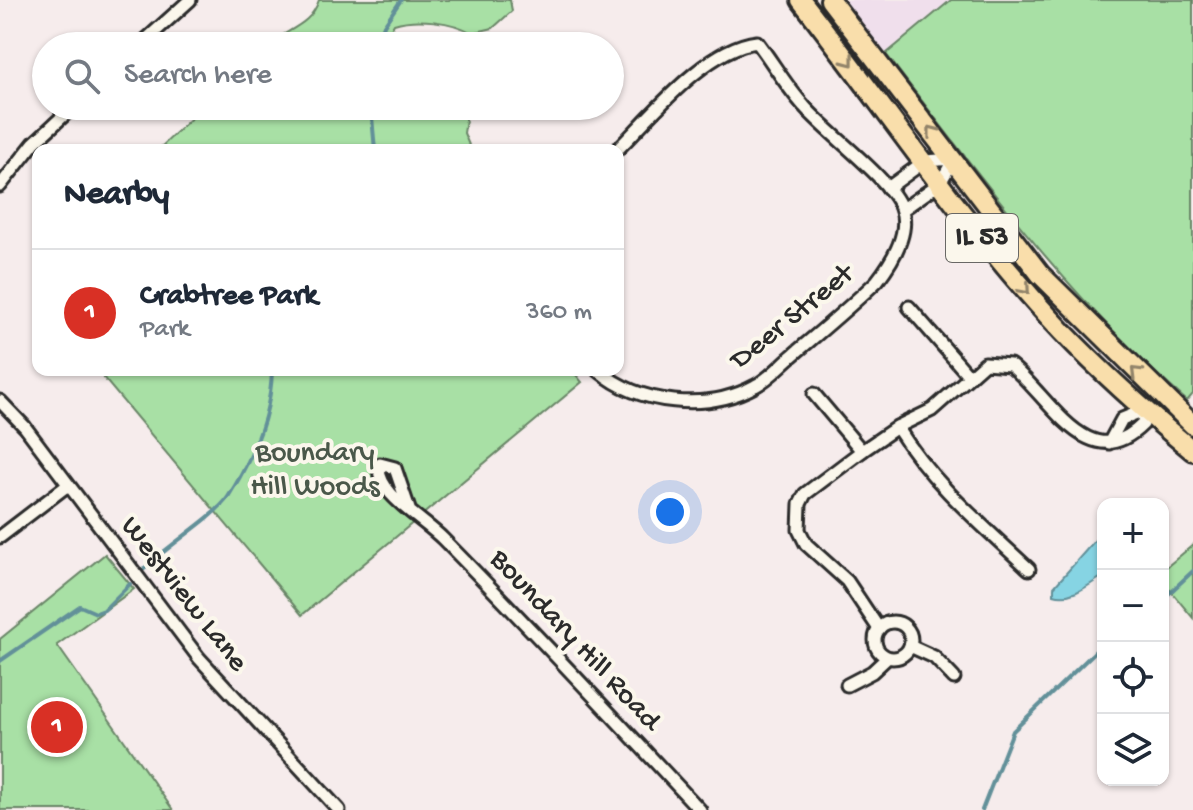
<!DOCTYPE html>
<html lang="en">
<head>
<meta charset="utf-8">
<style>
	:root { --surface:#fff; --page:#f2f2f3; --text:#1f2937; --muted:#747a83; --line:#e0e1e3; --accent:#d93025 }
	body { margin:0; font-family:"Gochi Hand",sans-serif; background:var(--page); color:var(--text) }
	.controls { position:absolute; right:24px; bottom:24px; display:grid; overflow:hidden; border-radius:16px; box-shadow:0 2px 6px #0004 }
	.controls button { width:72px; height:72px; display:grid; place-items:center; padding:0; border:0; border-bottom:2px solid var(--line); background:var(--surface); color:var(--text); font:40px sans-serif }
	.you { position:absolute; left:670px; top:512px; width:28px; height:28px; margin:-20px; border:6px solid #fff; border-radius:50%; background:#1a73e8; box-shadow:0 0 0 12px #1a73e833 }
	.badge { display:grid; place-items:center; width:52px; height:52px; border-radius:50%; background:var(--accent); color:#fff; font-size:26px; font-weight:700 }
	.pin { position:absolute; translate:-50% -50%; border:4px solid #fff; box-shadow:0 2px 8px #0006 }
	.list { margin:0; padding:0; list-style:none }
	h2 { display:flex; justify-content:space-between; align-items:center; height:104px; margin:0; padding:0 32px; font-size:34px }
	h2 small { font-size:26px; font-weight:400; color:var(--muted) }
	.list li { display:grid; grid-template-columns:52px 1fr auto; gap:24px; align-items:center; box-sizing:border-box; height:128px; padding:0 32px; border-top:2px solid var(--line) }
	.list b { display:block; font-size:30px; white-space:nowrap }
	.list p { margin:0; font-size:26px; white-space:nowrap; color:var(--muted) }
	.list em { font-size:26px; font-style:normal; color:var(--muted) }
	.icon { flex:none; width:44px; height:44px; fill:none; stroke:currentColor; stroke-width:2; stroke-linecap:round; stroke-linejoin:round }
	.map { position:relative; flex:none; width:1193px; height:810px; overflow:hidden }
	.search { position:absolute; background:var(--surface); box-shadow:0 2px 6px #0004; left:32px; top:32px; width:592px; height:88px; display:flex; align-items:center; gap:20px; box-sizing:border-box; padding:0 28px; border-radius:44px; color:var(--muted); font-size:30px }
	.panel { position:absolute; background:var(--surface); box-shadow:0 2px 6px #0004; left:32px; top:144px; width:592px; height:232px; border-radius:16px }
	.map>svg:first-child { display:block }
	.built { fill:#f0dfec }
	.green { fill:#a8e0a5; stroke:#6a8668; stroke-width:2 }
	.water { fill:#86d4e3; stroke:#629099; stroke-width:2 }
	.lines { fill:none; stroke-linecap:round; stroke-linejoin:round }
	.stream { stroke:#629099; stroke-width:4 }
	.minor-casing { stroke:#2b2b2b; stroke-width:17 }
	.primary-casing { stroke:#2b2b2b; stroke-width:24 }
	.minor { stroke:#fbf7ec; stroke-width:11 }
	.primary { stroke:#f9deab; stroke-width:18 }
	.oneway { stroke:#92846b }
	.labels { text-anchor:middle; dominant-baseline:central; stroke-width:8; stroke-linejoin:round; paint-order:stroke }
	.shield { fill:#fbf7ec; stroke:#696865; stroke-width:2 }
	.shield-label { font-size:28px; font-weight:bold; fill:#2b2b2b }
	.street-label { font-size:30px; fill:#2b2b2b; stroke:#fbf7ec }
	.park-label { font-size:30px; fill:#4a584a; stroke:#fbf7ec }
</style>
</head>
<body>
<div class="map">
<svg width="1193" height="810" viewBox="0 0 1193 810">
	<rect width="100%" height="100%" fill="#f6ecec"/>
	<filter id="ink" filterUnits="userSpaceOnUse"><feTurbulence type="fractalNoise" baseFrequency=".0125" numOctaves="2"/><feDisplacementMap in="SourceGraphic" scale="16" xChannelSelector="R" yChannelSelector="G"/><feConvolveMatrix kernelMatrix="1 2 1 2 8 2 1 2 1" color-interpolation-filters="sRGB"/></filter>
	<g filter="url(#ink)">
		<polygon class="built" points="842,0 951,0 886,54"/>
		<g class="green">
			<path d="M 319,0 L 510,0 L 512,11 L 493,28 L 472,33 C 453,21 416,17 394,24 L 382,46 L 268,46 C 287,28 310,27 319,0 Z"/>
			<path d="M 951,0 L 1193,0 L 1193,394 L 1187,401 C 1070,300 980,176 886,54 Z"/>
			<polygon points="204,106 468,106 464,133 471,150 158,150"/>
			<polygon points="97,370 572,370 582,382 302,615"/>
			<polygon points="1193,545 1193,618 1163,582 1163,570"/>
			<polygon points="105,554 134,589 57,645 173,810 0,810 0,639"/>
		</g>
		<path class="water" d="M 1103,531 L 1103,576 C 1089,585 1071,600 1054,594 L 1054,587 Z"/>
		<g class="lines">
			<g class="stream">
				<polyline points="377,46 384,25 401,0"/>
				<polyline points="371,106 375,150"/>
				<path d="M 144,569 C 165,547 215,517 228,497 C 253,458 271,416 272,370"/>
				<polyline points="1163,599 1193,571"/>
				<polyline points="0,661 80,606 96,613 104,610 130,584"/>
				<polyline points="982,810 1013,731 1103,644"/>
			</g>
			<g class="minor-casing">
				<g id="minor">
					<polyline points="139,46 190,0"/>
					<polyline points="0,186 34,143 74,106"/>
					<polyline points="888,188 925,161 954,159 940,183 902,210"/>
					<polyline points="909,307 969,376"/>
					<path d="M 598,370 C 639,405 707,412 755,386 C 769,379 781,365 793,355 C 821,331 850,307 877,281 C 891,263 911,233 901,208 C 890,178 828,134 804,106 C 786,86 773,63 757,42 C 706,48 653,114 617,150"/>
					<polyline points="814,394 862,451"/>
					<polyline points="0,401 25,427 199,658 339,810"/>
					<path d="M 897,427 C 932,483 981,524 1029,569"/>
					<path d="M 409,509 L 395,468 L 380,464 C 372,491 425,520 443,539 C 530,627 615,719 700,810"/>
					<polyline points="0,537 68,485"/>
					<circle cx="893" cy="640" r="18"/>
					<path d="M 879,629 L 847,581 L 806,544 L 799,530 L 800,504 L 805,494 L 862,451 L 897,427 L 932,410 L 985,363 L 1010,365 C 1050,396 1088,479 1143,424 L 1144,410 L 1122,419 L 1109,443"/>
					<polyline points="910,646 934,657 954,678"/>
					<polyline points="847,685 872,672 887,658"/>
				</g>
			</g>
			<g class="primary-casing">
				<g id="primary">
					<path d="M 801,0 C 887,110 966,229 1062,331 C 1103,374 1147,413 1193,451"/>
					<polyline points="830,0 1040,274 1193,425"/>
				</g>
			</g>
			<use href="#minor" class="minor"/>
			<use href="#primary" class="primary"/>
		</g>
		<defs><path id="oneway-chevron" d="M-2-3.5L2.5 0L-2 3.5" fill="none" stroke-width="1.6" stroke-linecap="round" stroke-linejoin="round" transform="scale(2)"/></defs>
		<g class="oneway">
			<use href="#oneway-chevron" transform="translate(849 61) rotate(52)"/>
			<use href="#oneway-chevron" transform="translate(932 131) rotate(-128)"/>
			<use href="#oneway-chevron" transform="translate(1025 289) rotate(49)"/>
			<use href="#oneway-chevron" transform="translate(1136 372) rotate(-135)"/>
		</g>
	</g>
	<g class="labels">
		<rect class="shield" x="946" y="214" width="72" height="48" rx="6"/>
		<g class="shield-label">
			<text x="982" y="238">IL 53</text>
		</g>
		<g class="street-label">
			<text transform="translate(793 318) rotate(-39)">Deer Street</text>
			<text transform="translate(183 595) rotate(52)">Westview Lane</text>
			<text transform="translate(574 641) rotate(47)">Boundary Hill Road</text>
		</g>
		<g class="park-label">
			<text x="315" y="454">Boundary<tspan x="315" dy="34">Hill Woods</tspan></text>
		</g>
	</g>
</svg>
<div class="controls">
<button>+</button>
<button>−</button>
<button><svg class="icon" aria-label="locate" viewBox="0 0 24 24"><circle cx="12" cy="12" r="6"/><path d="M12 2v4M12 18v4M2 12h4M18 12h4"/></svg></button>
<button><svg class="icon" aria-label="layers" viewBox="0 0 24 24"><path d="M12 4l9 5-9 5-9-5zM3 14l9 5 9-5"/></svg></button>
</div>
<div class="you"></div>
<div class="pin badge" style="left:57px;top:727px">1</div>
<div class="search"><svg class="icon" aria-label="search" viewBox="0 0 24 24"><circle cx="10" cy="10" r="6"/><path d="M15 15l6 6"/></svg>Search here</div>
<section class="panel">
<h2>Nearby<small></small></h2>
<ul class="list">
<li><span class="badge">1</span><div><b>Crabtree Park</b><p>Park</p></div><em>360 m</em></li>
</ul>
</section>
</div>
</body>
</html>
